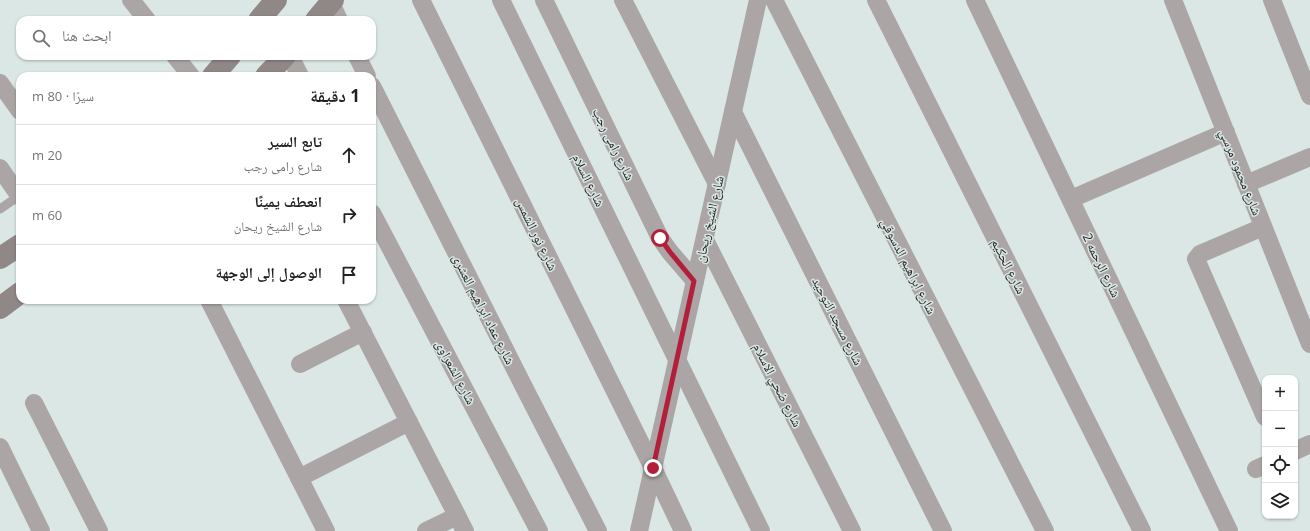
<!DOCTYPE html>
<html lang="ar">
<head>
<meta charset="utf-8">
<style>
	:root { --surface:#fff; --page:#f6f6f6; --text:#202124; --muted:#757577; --line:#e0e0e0 }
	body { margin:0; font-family:"Open Sans","Noto Naskh Arabic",sans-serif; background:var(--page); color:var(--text); direction:rtl }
	.controls { position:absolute; right:12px; bottom:12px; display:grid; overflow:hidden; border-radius:8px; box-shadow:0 1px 3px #0004 }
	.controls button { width:36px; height:36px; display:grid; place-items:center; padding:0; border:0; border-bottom:1px solid var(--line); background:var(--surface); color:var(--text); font:20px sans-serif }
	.stop { position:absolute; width:12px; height:12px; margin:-9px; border:3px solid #b21f3b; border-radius:50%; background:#fff }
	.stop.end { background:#b21f3b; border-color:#fff; box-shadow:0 1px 4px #0008 }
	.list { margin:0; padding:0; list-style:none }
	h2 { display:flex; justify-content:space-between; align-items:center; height:52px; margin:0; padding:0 16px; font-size:17px }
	h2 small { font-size:13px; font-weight:400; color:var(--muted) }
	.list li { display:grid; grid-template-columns:26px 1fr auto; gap:12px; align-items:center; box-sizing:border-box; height:60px; padding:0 16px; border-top:1px solid var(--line) }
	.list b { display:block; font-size:15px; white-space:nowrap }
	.list p { margin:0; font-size:13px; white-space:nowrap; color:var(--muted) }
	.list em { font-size:13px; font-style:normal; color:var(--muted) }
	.icon { flex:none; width:22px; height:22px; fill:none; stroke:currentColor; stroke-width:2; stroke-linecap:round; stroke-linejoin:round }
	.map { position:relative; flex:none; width:1310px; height:531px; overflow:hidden; direction:ltr }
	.search { position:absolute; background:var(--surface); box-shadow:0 1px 3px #0004; left:16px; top:16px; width:360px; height:44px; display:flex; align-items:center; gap:10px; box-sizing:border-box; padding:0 14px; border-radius:12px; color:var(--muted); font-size:15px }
	.panel { position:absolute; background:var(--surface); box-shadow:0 1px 3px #0004; left:16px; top:72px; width:360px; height:232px; border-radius:12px; direction:rtl }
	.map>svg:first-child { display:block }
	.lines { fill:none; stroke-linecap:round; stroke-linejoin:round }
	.lane { stroke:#aba6a5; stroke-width:9 }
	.street { stroke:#aba6a5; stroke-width:18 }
	.secondary { stroke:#908787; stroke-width:22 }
	.route { stroke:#b21f3b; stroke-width:5 }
	.labels { text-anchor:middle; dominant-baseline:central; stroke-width:3; stroke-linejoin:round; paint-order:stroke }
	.street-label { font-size:13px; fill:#1f2423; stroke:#dae7e4 }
</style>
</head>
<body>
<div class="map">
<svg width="1310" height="531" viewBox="0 0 1310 531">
	<rect width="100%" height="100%" fill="#dae7e4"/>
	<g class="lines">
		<polyline class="lane" points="0,209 19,196"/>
		<g class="street">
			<polyline points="131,0 147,20"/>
			<polyline points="421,0 653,468 683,531"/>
			<polyline points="501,0 761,531"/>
			<polyline points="544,0 660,238 670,252 695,281"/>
			<polyline points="623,0 717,184"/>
			<polyline points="774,0 1045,531"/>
			<polyline points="876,0 1142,531"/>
			<polyline points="975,0 1229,531"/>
			<polyline points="1173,0 1310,344"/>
			<polyline points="1272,0 1310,96"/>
			<polyline points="331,3 339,20"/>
			<polyline points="175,56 191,76"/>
			<polyline points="290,56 300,76"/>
			<polyline points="357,56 367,76"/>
			<polyline points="0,83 20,111"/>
			<polyline points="372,86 527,393 598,531"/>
			<polyline points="733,112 943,531"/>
			<polyline points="0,168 20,197"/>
			<polyline points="1246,184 1310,157"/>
			<polyline points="1071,199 1226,132"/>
			<polyline points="372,213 539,531"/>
			<polyline points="1263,227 1200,254 1196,259 1265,417"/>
			<polyline points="705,240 852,531"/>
			<polyline points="209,300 326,531"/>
			<polyline points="346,300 465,531"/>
			<polyline points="300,364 363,332"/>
			<polyline points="34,403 99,531"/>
			<polyline points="0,447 41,531"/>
			<polyline points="1295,451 1310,444"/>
			<polyline points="1256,469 1265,465"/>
			<polyline points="299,478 409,422"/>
			<polyline points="426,531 457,516"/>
			<polyline points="639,531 758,0"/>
		</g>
		<g class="secondary">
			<polyline points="259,20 276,0"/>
			<polyline points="316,20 333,0"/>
			<polyline points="213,76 230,56"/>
			<polyline points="266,76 285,56"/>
			<polyline points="0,258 20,245"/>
			<polyline points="0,308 20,293"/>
		</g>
	</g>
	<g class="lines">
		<polyline class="route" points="653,468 694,281 670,252 660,238"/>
	</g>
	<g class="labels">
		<g class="street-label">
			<text transform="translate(614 144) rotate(64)">شارع رامى رجب</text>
			<text transform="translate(1241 172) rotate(68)">شارع محمود مرسي</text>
			<text transform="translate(589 180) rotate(64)">شارع السلام</text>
			<text transform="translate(709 219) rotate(-77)">شارع الشيخ ريحان</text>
			<text transform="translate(537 234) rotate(64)">شارع نور الشمس</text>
			<text transform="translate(1102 265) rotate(64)">شارع الرحمه 2</text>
			<text transform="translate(909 266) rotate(63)">شارع ابراهيم الدسوقي</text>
			<text transform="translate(1009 266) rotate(63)">شارع الحكيم</text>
			<text transform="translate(484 309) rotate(63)">شارع عماد ابراهيم العشرى</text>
			<text transform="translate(838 321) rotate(63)">شارع مسجد التوحيد</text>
			<text transform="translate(456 372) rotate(62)">شارع الشعراوى</text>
			<text transform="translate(778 385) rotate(63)">شارع ضحي الاسلام</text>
		</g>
	</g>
</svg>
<div class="controls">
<button>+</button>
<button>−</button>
<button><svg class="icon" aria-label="locate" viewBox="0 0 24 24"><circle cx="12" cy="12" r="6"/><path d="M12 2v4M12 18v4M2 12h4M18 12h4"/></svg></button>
<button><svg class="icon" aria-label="layers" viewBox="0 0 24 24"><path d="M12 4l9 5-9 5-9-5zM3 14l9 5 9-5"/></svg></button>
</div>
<div class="stop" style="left:660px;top:238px"></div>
<div class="stop end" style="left:653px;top:468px"></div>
<div class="search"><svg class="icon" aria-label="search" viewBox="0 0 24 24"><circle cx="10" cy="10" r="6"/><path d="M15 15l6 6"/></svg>ابحث هنا</div>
<section class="panel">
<h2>1 دقيقة<small>سيرًا · 80 m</small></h2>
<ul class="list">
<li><svg class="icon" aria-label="ahead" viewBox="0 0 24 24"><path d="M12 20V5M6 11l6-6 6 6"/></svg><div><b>تابع السير</b><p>شارع رامى رجب</p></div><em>20 m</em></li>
<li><svg class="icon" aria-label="right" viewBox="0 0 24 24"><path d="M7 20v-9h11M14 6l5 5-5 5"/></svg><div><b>انعطف يمينًا</b><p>شارع الشيخ ريحان</p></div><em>60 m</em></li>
<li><svg class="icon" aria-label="arrive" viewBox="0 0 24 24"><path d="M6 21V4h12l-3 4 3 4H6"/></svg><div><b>الوصول إلى الوجهة</b></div></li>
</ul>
</section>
</div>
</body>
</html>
